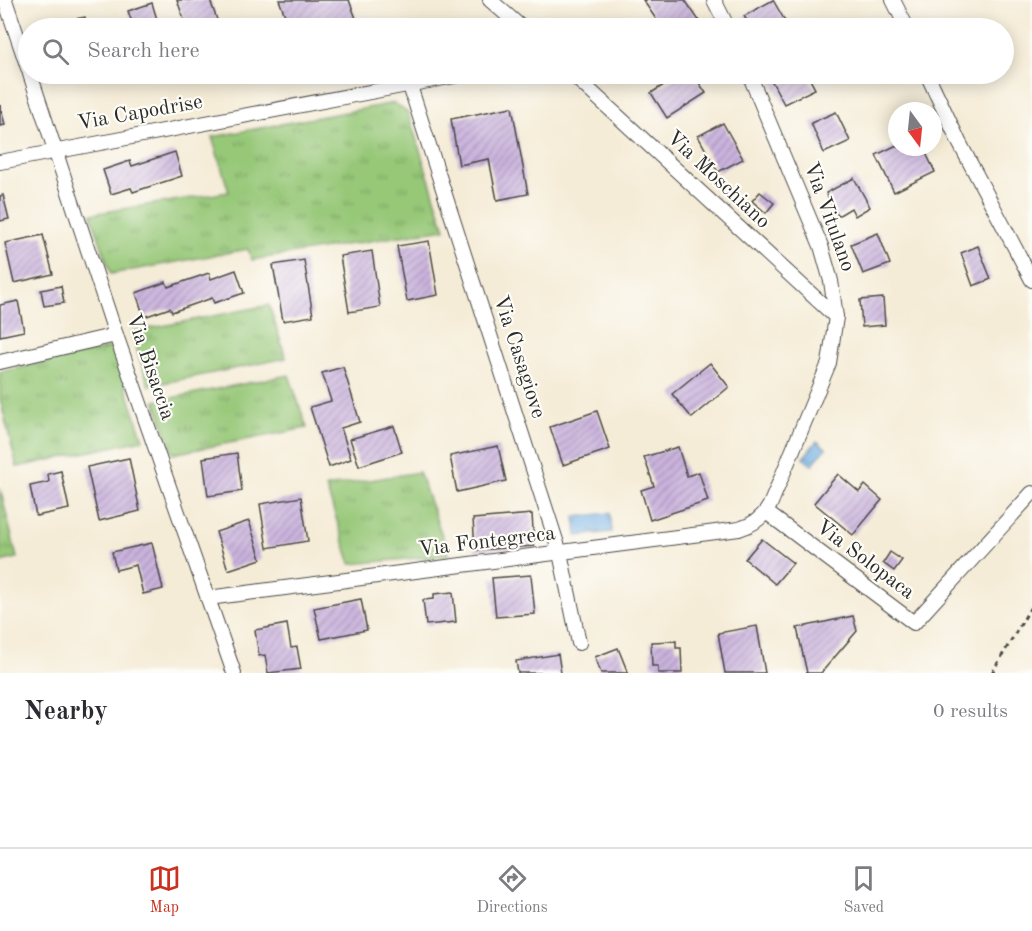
<!DOCTYPE html>
<html lang="en">
<head>
<meta charset="utf-8">
<style>
	:root { --surface:#fff; --page:#f2f2f3; --text:#2b2b33; --muted:#7c7c81; --line:#e1e1e2; --accent:#c8321e }
	body { margin:0; font-family:"Old Standard TT",serif; background:var(--page); color:var(--text) }
	.compass { position:absolute; left:888px; top:102px; width:54px; height:54px; border-radius:50%; background:var(--surface); box-shadow:0 3px 15px #0003; rotate:165deg }
	.list { margin:0; padding:0; list-style:none }
	h2 { display:flex; justify-content:space-between; align-items:center; height:78px; margin:0; padding:0 24px; font-size:26px }
	h2 small { font-size:20px; font-weight:400; color:var(--muted) }
	.icon { flex:none; width:33px; height:33px; fill:none; stroke:currentColor; stroke-width:2; stroke-linecap:round; stroke-linejoin:round }
	.map { position:relative; flex:none; width:1032px; height:673px; overflow:hidden }
	.search { position:absolute; background:var(--surface); box-shadow:0 3px 15px #0003; left:18px; right:18px; top:18px; height:66px; display:flex; align-items:center; gap:15px; box-sizing:border-box; padding:0 21px; border-radius:33px; color:var(--muted); font-size:22px }
	.sheet { height:174px; background:var(--surface) }
	nav { display:flex; justify-content:space-around; align-items:center; box-sizing:border-box; height:84px; border-top:2px solid var(--line); background:var(--surface); font-size:16px; color:var(--muted) }
	nav a { display:grid; justify-items:center; gap:3px }
	nav .on { color:var(--accent) }
	.map>svg:first-child { display:block }
	.grass { fill:url(#grass-tufts); stroke:#617a52; stroke-width:1.5 }
	.water { fill:url(#water-ripples); stroke:#4e6e88; stroke-width:1.5 }
	.building { fill:url(#building-hatch) }
	.lines { fill:none; stroke-linecap:round; stroke-linejoin:round }
	.street-casing { stroke:#494845; stroke-width:16 }
	.path { stroke:#494845; stroke-width:3; stroke-dasharray:4.5 4.5; stroke-linecap:butt }
	.street { stroke:#fff; stroke-width:14 }
	.labels { text-anchor:middle; dominant-baseline:central; stroke-width:4.5; stroke-linejoin:round; paint-order:stroke }
	.street-label { font-size:21px; fill:#2b2b2b; stroke:#fdfcf7 }
</style>
</head>
<body>
<div class="map">
<svg width="1032" height="673" viewBox="0 0 1032 673">
	<defs>
		<pattern id="grass-tufts" width="24" height="20" patternUnits="userSpaceOnUse" patternTransform="scale(1.5)"><rect width="24" height="20" fill="#97c878"/><path d="M3 7l-1-3M5 7V3M7 7l1-3M15 17l-1-3M17 17v-4M19 17l1-3" fill="none" stroke="#7ba363"/></pattern>
		<pattern id="water-ripples" width="26" height="14" patternUnits="userSpaceOnUse" patternTransform="scale(1.5)"><rect width="26" height="14" fill="#72b0e4"/><path d="M2 4q2-2 4 0t4 0M15 11q2-2 4 0t4 0" fill="none" stroke="#5e8fb9"/></pattern>
		<pattern id="building-hatch" width="6" height="6" patternUnits="userSpaceOnUse" patternTransform="scale(1.5)"><rect width="6" height="6" fill="#cbb4de"/><path d="M-1 1l2-2M0 6l6-6M5 7l2-2" fill="none" stroke="#a593b4"/></pattern>
	</defs>
	<rect width="100%" height="100%" fill="#fdfcf7"/>
	<filter id="ink" filterUnits="userSpaceOnUse"><feTurbulence type="fractalNoise" baseFrequency=".0167" numOctaves="2"/><feDisplacementMap in="SourceGraphic" scale="12" xChannelSelector="R" yChannelSelector="G"/><feConvolveMatrix kernelMatrix="1 2 1 2 8 2 1 2 1" color-interpolation-filters="sRGB"/></filter>
	<filter id="wash" filterUnits="userSpaceOnUse"><feTurbulence type="fractalNoise" baseFrequency=".008" numOctaves="4" result="noise"/><feDisplacementMap in="SourceGraphic" scale="24" xChannelSelector="R" yChannelSelector="G"/><feGaussianBlur stdDeviation="1.35" result="paint"/><feColorMatrix in="noise" values="0 0 0 0 0 0 0 0 0 0 0 0 0 0 0 0 0 1.4 0 .05"/><feComposite in="paint" operator="in"/></filter>
	<g filter="url(#wash)">
		<rect width="100%" height="100%" fill="#f5ecd7"/>
		<g class="grass">
			<polygon points="394,103 408,113 445,229 252,260 248,249 111,274 91,214 229,192 212,137"/>
			<polygon points="269,305 286,358 149,386 131,332"/>
			<polygon points="113,347 143,440 17,467 0,399 0,372"/>
			<polygon points="289,375 307,428 173,454 155,401"/>
			<polygon points="419,472 449,555 351,564 326,487"/>
			<polygon points="0,488 17,558 0,562"/>
		</g>
		<g class="water">
			<polygon points="817,441 826,448 812,465 803,458"/>
			<polygon points="610,513 612,532 577,536 575,517"/>
		</g>
		<g id="blocks">
			<g class="building">
				<polygon points="177,0 210,0 220,28 187,28"/>
				<polygon points="279,0 349,0 357,21 336,28 290,28"/>
				<polygon points="643,0 685,0 704,28 662,28"/>
				<polygon points="773,0 789,28 751,28 744,16"/>
				<polygon points="152,3 159,26 134,28 128,11"/>
				<polygon points="85,17 87,28 53,28 52,23"/>
				<polygon points="681,74 693,74 706,93 667,118 651,93"/>
				<polygon points="768,74 807,74 815,89 784,104"/>
				<polygon points="0,105 5,125 0,126"/>
				<polygon points="512,107 528,194 497,200 489,159 459,165 451,119"/>
				<polygon points="836,112 850,141 824,153 811,123"/>
				<polygon points="723,123 743,159 718,172 698,136"/>
				<polygon points="897,145 897,147 923,147 935,172 894,192 876,155"/>
				<polygon points="175,152 182,176 133,192 131,188 111,194 103,170 130,161 132,166"/>
				<polygon points="854,178 870,207 855,216 851,208 838,216 826,193"/>
				<polygon points="760,192 774,203 766,213 752,201"/>
				<polygon points="3,195 9,219 0,221 0,196"/>
				<polygon points="878,233 890,264 863,274 851,244"/>
				<polygon points="43,235 53,274 14,283 5,243"/>
				<polygon points="429,241 438,295 407,301 397,246"/>
				<polygon points="978,246 991,279 973,286 961,253"/>
				<polygon points="372,251 380,307 349,312 340,256"/>
				<polygon points="304,260 313,316 283,321 273,265"/>
				<polygon points="236,270 244,293 214,303 212,298 172,312 170,308 144,317 136,293 166,282 168,287 209,273 211,279"/>
				<polygon points="61,286 64,303 44,306 41,290"/>
				<polygon points="883,298 885,325 862,327 860,300"/>
				<polygon points="18,301 24,331 0,336 0,305"/>
				<polygon points="710,363 729,387 692,418 672,394"/>
				<polygon points="343,367 360,422 341,428 351,459 329,467 310,407 331,401 322,373"/>
				<polygon points="597,411 610,449 563,465 550,427"/>
				<polygon points="394,426 402,452 359,466 350,439"/>
				<polygon points="498,446 506,481 457,492 450,456"/>
				<polygon points="678,447 687,476 699,472 708,501 650,520 641,490 654,486 644,457"/>
				<polygon points="237,453 242,491 208,496 203,458"/>
				<polygon points="129,458 140,511 99,521 87,467"/>
				<polygon points="61,471 69,509 36,516 30,486 49,482 48,474"/>
				<polygon points="838,474 859,492 865,485 882,500 853,535 814,503"/>
				<polygon points="301,497 308,541 267,548 260,504"/>
				<polygon points="532,514 534,546 475,550 473,519"/>
				<polygon points="249,521 261,559 228,570 216,532"/>
				<polygon points="762,539 793,563 775,584 745,559"/>
				<polygon points="152,543 163,589 143,594 136,565 116,570 112,552"/>
				<polygon points="890,552 902,560 894,571 883,563"/>
				<polygon points="531,575 535,614 496,617 492,578"/>
				<polygon points="453,592 456,622 426,625 423,600 434,599 434,594"/>
				<polygon points="361,599 367,630 321,639 314,608"/>
				<polygon points="853,616 857,631 821,673 807,673 797,628"/>
				<polygon points="287,624 291,648 297,647 301,669 268,673 265,655 259,656 255,630"/>
				<polygon points="757,626 765,673 725,673 718,633"/>
				<polygon points="676,641 676,648 681,648 682,673 658,673 658,666 652,666 651,642"/>
				<polygon points="618,648 628,673 601,673 595,657"/>
				<polygon points="558,654 561,673 518,673 516,661"/>
			</g>
		</g>
	</g>
	<g filter="url(#ink)">
		<use href="#blocks" fill-opacity="0" stroke="#494845" stroke-width="1.5"/>
		<g class="lines">
			<g class="street-casing">
				<g id="street">
					<polyline points="5,0 28,68"/>
					<polyline points="490,0 522,28"/>
					<polyline points="714,0 728,28"/>
					<polyline points="893,0 907,28"/>
					<polyline points="30,74 116,335 234,673"/>
					<polyline points="572,74 836,317"/>
					<polyline points="927,74 959,142 1032,280"/>
					<polyline points="410,86 560,553 579,643"/>
					<polyline points="0,162 465,74"/>
					<polyline points="0,362 116,335"/>
					<polyline points="766,512 914,623 1032,493"/>
					<path d="M 208,598 L 739,529 C 753,525 763,518 770,505 L 829,363 L 836,317 L 831,281 L 821,246 L 749,74"/>
				</g>
			</g>
			<polyline class="path" points="992,673 1032,605"/>
			<use href="#street" class="street"/>
		</g>
	</g>
	<g class="labels">
		<g class="street-label">
			<text transform="translate(140 113) rotate(-10)">Via Capodrise</text>
			<text transform="translate(718 180) rotate(43)">Via Moschiano</text>
			<text transform="translate(829 217) rotate(70)">Via Vitulano</text>
			<text transform="translate(519 357) rotate(72)">Via Casagiove</text>
			<text transform="translate(150 367) rotate(71)">Via Bisaccia</text>
			<text transform="translate(487 542) rotate(-7)">Via Fontegreca</text>
			<text transform="translate(865 560) rotate(37)">Via Solopaca</text>
		</g>
	</g>
</svg>
<svg class="compass" viewBox="-18 -18 36 36"><path d="M0-13l5 13h-10z" fill="#e53935"/><path d="M0 13l5-13h-10z" fill="#7c7c81"/></svg>
<div class="search"><svg class="icon" aria-label="search" viewBox="0 0 24 24"><circle cx="10" cy="10" r="6"/><path d="M15 15l6 6"/></svg>Search here</div>
</div>
<section class="sheet">
<h2>Nearby<small>0 results</small></h2>
<ul class="list">
</ul>
</section>
<nav>
<a class="on"><svg class="icon" aria-label="map" viewBox="0 0 24 24"><path d="M3 6l6-2 6 2 6-2v14l-6 2-6-2-6 2zM9 4v14M15 6v14"/></svg>Map</a>
<a><svg class="icon" aria-label="directions" viewBox="0 0 24 24"><path d="M12 3l9 9-9 9-9-9zM9 14v-3h6M13 9l2 2-2 2"/></svg>Directions</a>
<a><svg class="icon" aria-label="saved" viewBox="0 0 24 24"><path d="M7 4h10v16l-5-4-5 4z"/></svg>Saved</a>
</nav>
</body>
</html>
